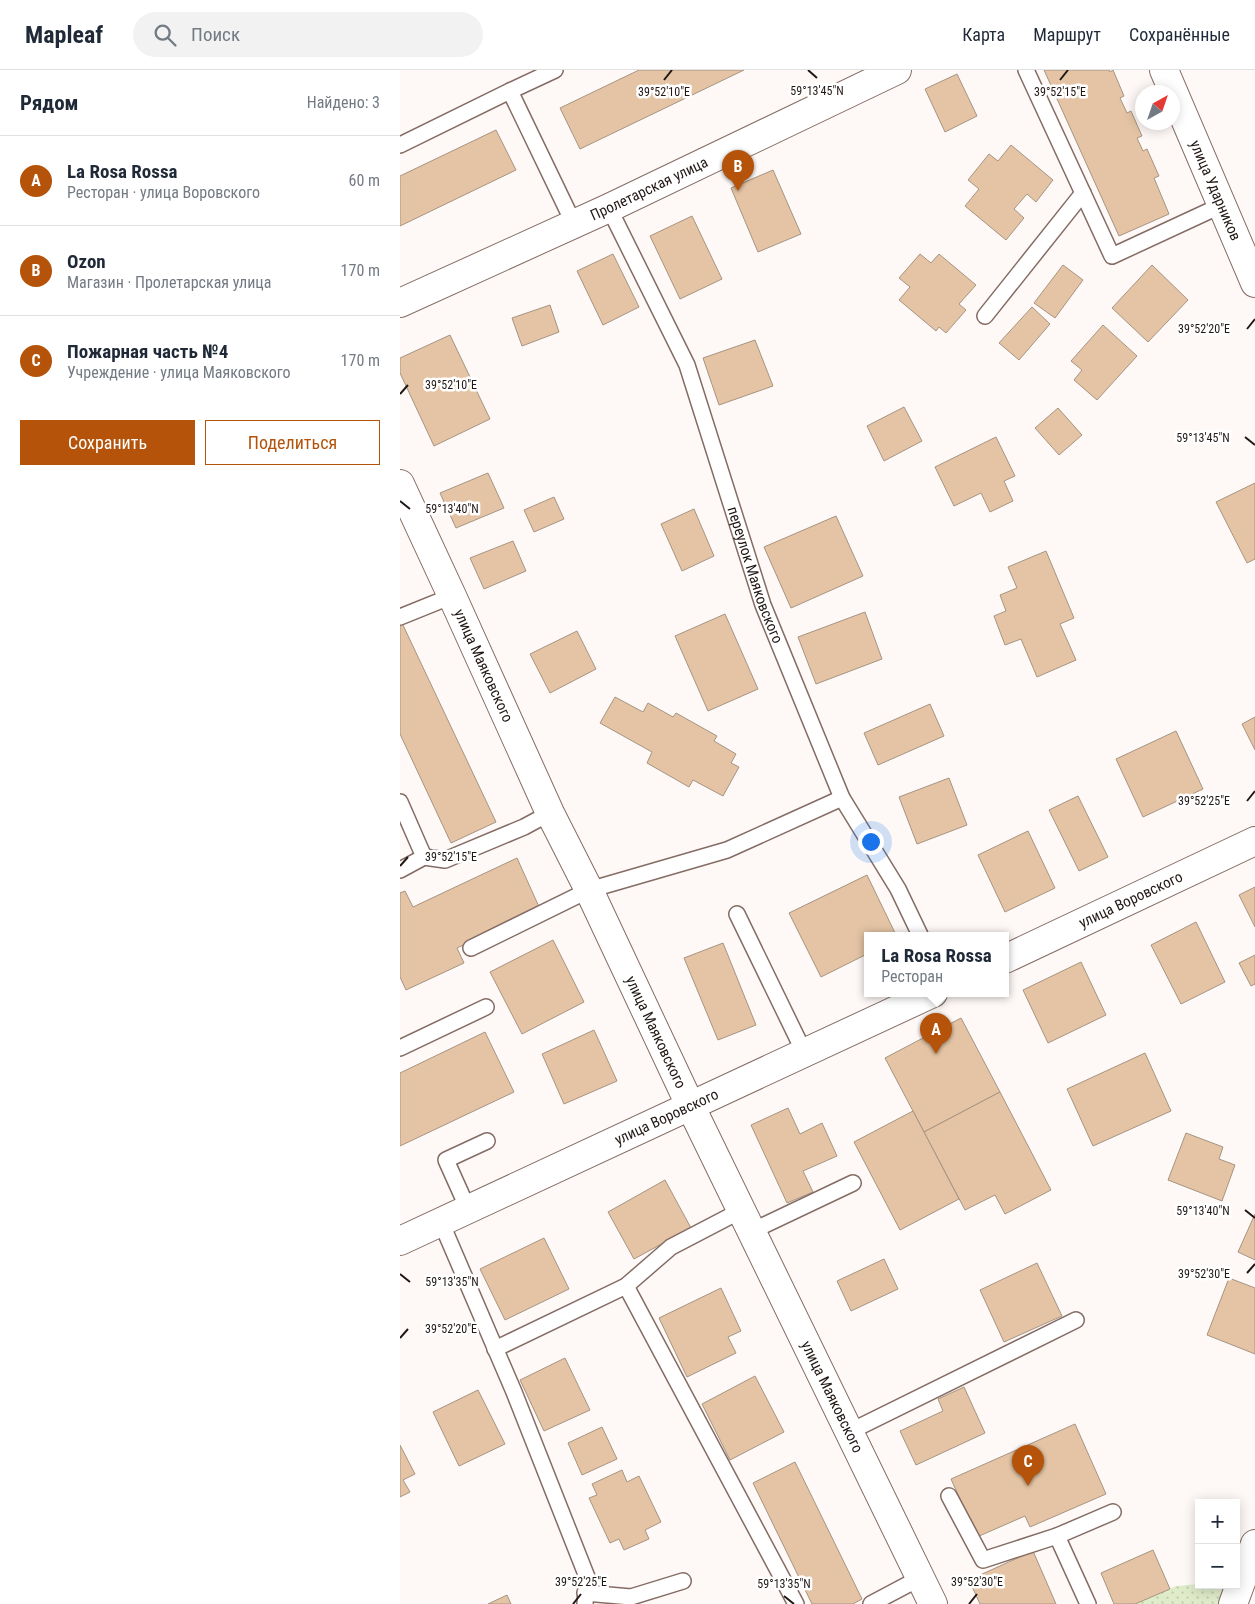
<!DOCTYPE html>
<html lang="ru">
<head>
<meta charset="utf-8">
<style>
	:root { --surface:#fff; --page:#f2f2f3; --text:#1f2937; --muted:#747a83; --line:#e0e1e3; --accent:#b45309 }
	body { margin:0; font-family:"Roboto Condensed",sans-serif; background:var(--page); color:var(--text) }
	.controls { position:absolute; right:15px; bottom:15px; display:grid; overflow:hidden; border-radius:0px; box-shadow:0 2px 12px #0003 }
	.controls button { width:45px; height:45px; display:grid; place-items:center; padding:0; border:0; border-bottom:1px solid var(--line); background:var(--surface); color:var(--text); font:25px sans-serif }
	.compass { position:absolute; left:735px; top:15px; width:45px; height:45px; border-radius:50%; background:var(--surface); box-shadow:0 2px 12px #0003; rotate:40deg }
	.you { position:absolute; left:470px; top:771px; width:18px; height:18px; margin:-12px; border:4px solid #fff; border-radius:50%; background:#1a73e8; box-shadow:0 0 0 8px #1a73e833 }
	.badge { display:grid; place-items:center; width:32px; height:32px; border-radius:50%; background:var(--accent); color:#fff; font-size:16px; font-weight:700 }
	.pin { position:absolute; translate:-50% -41px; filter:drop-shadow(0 1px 2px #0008) }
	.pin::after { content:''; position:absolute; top:26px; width:18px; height:15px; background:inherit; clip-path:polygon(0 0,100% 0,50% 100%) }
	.popup { position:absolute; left:464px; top:862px; width:145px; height:65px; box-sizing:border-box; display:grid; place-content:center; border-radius:0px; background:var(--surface); filter:drop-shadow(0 1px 4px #0005); font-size:16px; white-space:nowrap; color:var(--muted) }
	.popup b { font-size:19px; color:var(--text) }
	.popup::after { content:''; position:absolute; left:50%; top:100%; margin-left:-10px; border:10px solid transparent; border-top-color:var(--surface) }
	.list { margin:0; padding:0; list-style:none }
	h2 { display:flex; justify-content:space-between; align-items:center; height:65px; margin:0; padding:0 20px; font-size:21px }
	h2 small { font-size:16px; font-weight:400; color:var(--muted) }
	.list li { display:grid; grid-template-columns:32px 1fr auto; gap:15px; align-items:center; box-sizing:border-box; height:90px; padding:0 20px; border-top:1px solid var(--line) }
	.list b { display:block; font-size:19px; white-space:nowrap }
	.list p { margin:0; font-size:16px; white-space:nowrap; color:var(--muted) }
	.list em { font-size:16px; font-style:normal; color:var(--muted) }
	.actions { display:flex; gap:10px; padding:15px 20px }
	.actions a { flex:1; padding:11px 0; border:1px solid var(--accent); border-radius:0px; text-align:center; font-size:18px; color:var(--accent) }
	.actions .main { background:var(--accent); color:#fff }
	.icon { flex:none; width:28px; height:28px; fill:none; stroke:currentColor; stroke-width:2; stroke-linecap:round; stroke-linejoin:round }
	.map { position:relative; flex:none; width:855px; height:1534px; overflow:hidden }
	header { display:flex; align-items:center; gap:30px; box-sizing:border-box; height:70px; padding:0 25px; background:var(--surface); border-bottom:1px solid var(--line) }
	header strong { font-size:24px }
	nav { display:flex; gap:28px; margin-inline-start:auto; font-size:18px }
	.search { width:350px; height:45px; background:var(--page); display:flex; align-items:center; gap:12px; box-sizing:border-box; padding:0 18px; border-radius:28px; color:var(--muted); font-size:19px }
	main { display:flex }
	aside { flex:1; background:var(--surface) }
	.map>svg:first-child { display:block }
	.grass { fill:url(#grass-dots) }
	.building { fill:#e4c4a4; stroke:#a69482 }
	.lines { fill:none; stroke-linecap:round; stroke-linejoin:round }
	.lane-casing { stroke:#846c64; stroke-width:18 }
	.street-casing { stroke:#846c64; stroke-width:30 }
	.secondary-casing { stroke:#846c64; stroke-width:30 }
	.lane { stroke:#fff; stroke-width:15 }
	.street { stroke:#fff; stroke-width:28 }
	.secondary { stroke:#fff; stroke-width:28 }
	.ticks { fill:none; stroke:#211815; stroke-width:2 }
	.labels { text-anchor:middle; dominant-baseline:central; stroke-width:5; stroke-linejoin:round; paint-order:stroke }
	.street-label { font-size:15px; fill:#211815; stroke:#fff }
	.ticks-label { font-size:12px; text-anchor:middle; fill:#211815; stroke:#fff; stroke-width:5; stroke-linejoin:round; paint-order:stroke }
</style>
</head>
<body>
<header>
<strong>Mapleaf</strong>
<div class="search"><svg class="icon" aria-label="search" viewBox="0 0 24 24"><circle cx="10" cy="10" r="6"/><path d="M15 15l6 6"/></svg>Поиск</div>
<nav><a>Карта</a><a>Маршрут</a><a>Сохранённые</a></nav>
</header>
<main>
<aside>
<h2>Рядом<small>Найдено: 3</small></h2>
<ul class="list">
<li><span class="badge">A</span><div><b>La Rosa Rossa</b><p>Ресторан · улица Воровского</p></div><em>60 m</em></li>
<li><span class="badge">B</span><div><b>Ozon</b><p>Магазин · Пролетарская улица</p></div><em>170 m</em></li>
<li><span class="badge">C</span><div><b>Пожарная часть №4</b><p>Учреждение · улица Маяковского</p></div><em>170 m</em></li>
</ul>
<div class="actions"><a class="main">Сохранить</a><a>Поделиться</a></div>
</aside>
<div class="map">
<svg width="855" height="1534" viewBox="0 0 855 1534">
	<defs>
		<pattern id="grass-dots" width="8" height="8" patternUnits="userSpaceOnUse" patternTransform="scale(1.25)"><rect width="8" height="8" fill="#dfecca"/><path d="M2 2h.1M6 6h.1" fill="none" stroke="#bfcaad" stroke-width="1.8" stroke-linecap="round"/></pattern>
	</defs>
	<rect width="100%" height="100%" fill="#fef9f7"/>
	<polygon class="grass" points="799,1514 831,1515 824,1534 735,1534 776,1516"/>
	<g class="building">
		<polygon points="239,0 344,0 180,79 160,38"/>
		<polygon points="644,0 709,0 710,2 713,0 724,26 720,28 727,43 731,41 742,66 737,68 743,81 747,79 759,106 754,108 769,144 719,166"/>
		<polygon points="557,4 577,46 545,62 525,19"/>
		<polygon points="96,60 116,100 0,156 0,106"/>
		<polygon points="611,75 653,110 636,132 627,124 614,139 624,148 606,170 565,136 579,119 568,110 589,84 598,91"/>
		<polygon points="373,100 401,164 358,182 331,118"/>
		<polygon points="292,146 322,209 280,229 250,166"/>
		<polygon points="213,184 239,237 203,255 177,201"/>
		<polygon points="520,184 531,193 539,184 576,215 559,234 566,240 546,263 539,257 536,261 499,230 510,217 499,208"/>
		<polygon points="663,195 683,210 655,248 634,233"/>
		<polygon points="752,195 788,230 748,272 712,238"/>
		<polygon points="150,235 159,262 122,276 112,248"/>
		<polygon points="632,237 650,254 619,290 599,273"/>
		<polygon points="703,255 737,286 697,330 674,310 682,300 671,291"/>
		<polygon points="50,265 90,349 34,376 0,303 0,288"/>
		<polygon points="355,270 373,316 319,335 303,288"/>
		<polygon points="504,337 522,371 484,391 467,356"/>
		<polygon points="658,338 682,365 659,385 635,358"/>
		<polygon points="596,367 615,406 604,411 613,431 590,442 581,423 554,436 535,397"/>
		<polygon points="88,403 104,438 56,458 40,423"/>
		<polygon points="855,413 855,489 847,493 816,432"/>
		<polygon points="154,427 164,449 134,462 124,440"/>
		<polygon points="294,439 314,486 282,501 261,454"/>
		<polygon points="436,446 463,506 391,538 364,477"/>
		<polygon points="113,471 126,501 84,519 70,488"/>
		<polygon points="646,481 674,548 660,554 676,590 637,607 621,569 605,575 594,546 606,541 600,525 617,518 608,497"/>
		<polygon points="465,542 482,589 416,614 398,567"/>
		<polygon points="325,544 358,619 308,641 275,566"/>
		<polygon points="2,553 96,752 51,773 0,664 0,554"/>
		<polygon points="177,561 196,599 150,623 130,584"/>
		<polygon points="215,627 243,642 248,633 273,647 276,643 317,666 314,671 336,684 331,693 339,697 323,726 293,710 289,717 247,693 252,682 200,653"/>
		<polygon points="530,634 544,666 478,695 464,663"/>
		<polygon points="855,647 855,680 842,654"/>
		<polygon points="776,661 803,719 743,747 716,689"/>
		<polygon points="549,708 567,755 517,774 499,727"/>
		<polygon points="678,726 708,787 679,801 649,740"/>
		<polygon points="628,761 655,818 605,842 578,785"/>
		<polygon points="117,788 140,839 57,878 64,893 6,920 0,907 0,823 5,821 13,837"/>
		<polygon points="467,805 496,865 467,865 467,884 421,907 389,843"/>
		<polygon points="855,817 855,857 839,825"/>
		<polygon points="796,852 825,912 781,934 751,875"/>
		<polygon points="153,870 184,932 122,964 90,902"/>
		<polygon points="323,873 356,955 318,970 284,888"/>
		<polygon points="855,885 855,914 851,916 839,893"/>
		<polygon points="681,892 706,945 648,973 623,920"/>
		<polygon points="561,948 600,1022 524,1062 485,988"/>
		<polygon points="194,960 217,1011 164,1034 142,984"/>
		<polygon points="85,962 114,1022 0,1076 0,1003"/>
		<polygon points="745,983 771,1041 693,1076 667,1019"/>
		<polygon points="600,1022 651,1120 605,1144 595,1125 565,1140 524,1062"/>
		<polygon points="388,1038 400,1064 422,1053 437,1086 403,1101 413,1122 387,1133 351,1055"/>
		<polygon points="513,1041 559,1129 500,1160 454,1072"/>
		<polygon points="786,1063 823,1077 819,1089 835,1095 822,1131 768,1110"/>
		<polygon points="265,1110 291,1158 234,1189 208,1142"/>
		<polygon points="855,1144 855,1190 838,1182"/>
		<polygon points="144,1168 169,1219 105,1250 80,1199"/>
		<polygon points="484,1189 498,1219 451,1241 437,1211"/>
		<polygon points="637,1193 662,1246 604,1272 580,1220"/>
		<polygon points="829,1208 855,1218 855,1284 807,1265"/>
		<polygon points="321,1218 341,1261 328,1267 336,1283 287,1307 259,1248"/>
		<polygon points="165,1288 190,1340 144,1361 120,1310"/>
		<polygon points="355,1306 384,1362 330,1390 302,1334"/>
		<polygon points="564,1317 585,1363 516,1395 500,1361 543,1341 538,1329"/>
		<polygon points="78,1320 105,1374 59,1396 33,1342"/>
		<polygon points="675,1354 706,1424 630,1457 625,1446 577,1467 551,1409"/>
		<polygon points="202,1357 217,1389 182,1405 168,1373"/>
		<polygon points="0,1375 15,1404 3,1410 10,1422 0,1427"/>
		<polygon points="395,1392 462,1529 453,1534 412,1534 353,1413"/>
		<polygon points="222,1400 227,1412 239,1406 261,1452 245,1460 249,1469 224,1480 219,1469 210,1473 189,1428 197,1425 192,1414"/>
		<polygon points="753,1480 770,1519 735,1534 714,1534 701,1503"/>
		<polygon points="633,1481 656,1534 580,1534 569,1510"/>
		<polygon points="107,1525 111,1534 88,1534"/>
	</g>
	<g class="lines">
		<g class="lane-casing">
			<g id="lane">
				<polyline points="626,0 712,186 822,135"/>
				<polyline points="110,21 155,0"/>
				<polyline points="0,75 110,21 174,154"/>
				<path id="s1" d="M 209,138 L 287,295 L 363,535 L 442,728 L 498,819 L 520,865"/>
				<polyline points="585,246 683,123"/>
				<polyline points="0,547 52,526"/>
				<polyline points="0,732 24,787"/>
				<polyline points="0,800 24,787 45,790 124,757 150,743"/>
				<polyline points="337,844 404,982"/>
				<polyline points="71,878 189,820 327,780 442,728"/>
				<polyline points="0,978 86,937"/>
				<polyline points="68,1139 46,1090 87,1071"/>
				<polyline points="41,1152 114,1322 187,1507 185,1534"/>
				<polyline points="352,1161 453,1113"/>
				<polyline points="226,1216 396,1534"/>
				<polyline points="95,1279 226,1216 271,1177 342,1140"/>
				<polyline points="449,1362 676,1250"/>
				<polyline points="549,1426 583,1490 657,1466 713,1442"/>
				<polyline points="657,1466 688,1534"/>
				<polyline points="185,1523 231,1527 283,1511"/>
				<polyline points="471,1534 520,1508"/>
			</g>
		</g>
		<g class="street-casing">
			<g id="street">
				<path id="s2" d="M 764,0 L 855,213"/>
				<path id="s3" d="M 0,233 L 209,138 L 497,0"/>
				<path id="s4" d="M 0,414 L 52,526 L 150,743 L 189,820 L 290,1035 L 533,1534"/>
				<polyline points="833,1534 855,1474"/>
			</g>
		</g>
		<g class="secondary-casing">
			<g id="secondary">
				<path id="s5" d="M 605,889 L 855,771"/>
				<path id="s6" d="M 0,1171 L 533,923"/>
			</g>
		</g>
		<use href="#lane" class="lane"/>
		<use href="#street" class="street"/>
		<use href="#secondary" class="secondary"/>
	</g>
	<path class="ticks" d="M 408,0 L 417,8M 264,10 L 272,0M 660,10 L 668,0M 847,259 L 855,249M 0,324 L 8,315M 845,367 L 855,375M 0,431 L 10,439M 847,731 L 855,721M 0,796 L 8,787M 845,1140 L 855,1148M 847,1203 L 855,1194M 0,1204 L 10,1212M 0,1268 L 8,1259M 384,1526 L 394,1534M 173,1534 L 181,1524M 569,1534 L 577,1524"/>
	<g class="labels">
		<g class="street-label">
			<text stroke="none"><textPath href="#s3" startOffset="274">Пролетарская улица</textPath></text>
			<text stroke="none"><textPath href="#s2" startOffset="131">улица Ударников</textPath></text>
			<text stroke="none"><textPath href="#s1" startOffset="396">переулок Маяковского</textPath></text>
			<text stroke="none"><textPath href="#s4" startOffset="200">улица Маяковского</textPath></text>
			<text stroke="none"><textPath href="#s5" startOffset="139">улица Воровского</textPath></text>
			<text stroke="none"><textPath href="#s4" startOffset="605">улица Маяковского</textPath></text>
			<text stroke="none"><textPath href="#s6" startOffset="294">улица Воровского</textPath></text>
			<text stroke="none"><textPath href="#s4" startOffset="1010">улица Маяковского</textPath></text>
		</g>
	</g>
	<g class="ticks-label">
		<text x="417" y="25">59°13'45"N</text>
		<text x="264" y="26">39°52'10"E</text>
		<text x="660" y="26">39°52'15"E</text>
		<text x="804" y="263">39°52'20"E</text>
		<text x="51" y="319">39°52'10"E</text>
		<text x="803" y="372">59°13'45"N</text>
		<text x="52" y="443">59°13'40"N</text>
		<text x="804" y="735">39°52'25"E</text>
		<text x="51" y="791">39°52'15"E</text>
		<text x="803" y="1145">59°13'40"N</text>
		<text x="804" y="1208">39°52'30"E</text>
		<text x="52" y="1216">59°13'35"N</text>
		<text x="51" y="1263">39°52'20"E</text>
		<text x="181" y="1516">39°52'25"E</text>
		<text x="577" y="1516">39°52'30"E</text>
		<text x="384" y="1518">59°13'35"N</text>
	</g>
</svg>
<div class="controls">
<button>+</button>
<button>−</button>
</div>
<svg class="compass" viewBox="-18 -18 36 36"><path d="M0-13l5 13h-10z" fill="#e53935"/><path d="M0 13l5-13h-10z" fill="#747a83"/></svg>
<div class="you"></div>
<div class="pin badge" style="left:536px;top:984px">A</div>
<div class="popup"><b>La Rosa Rossa</b>Ресторан</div>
<div class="pin badge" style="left:338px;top:121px">B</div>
<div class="pin badge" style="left:628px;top:1416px">C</div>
</div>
</main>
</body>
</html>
